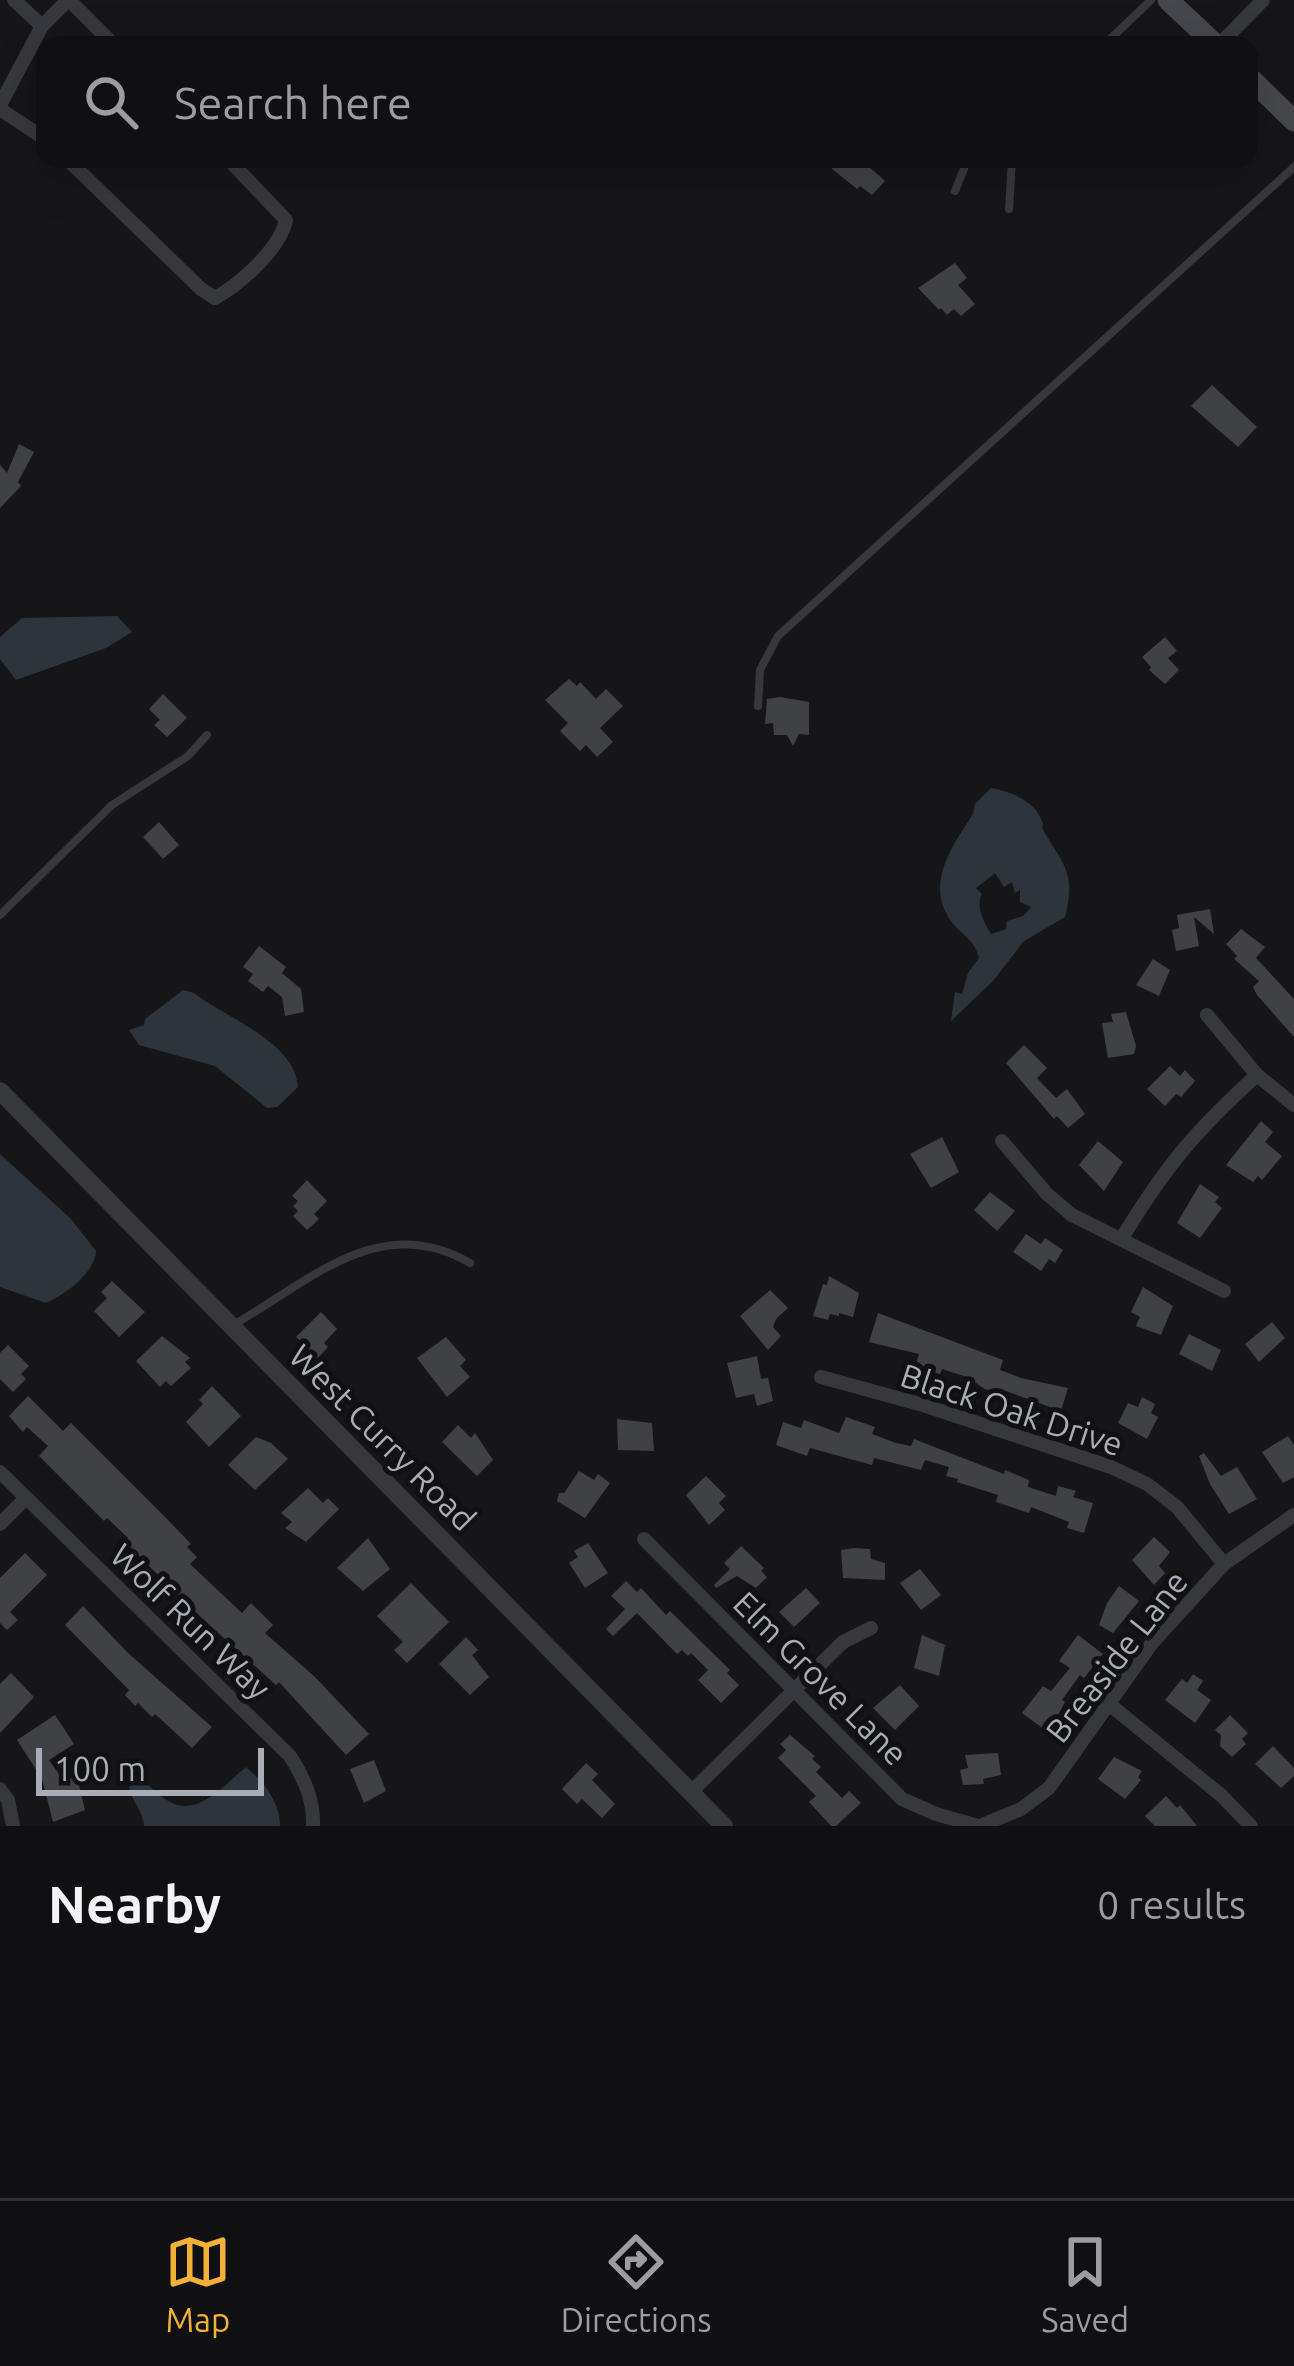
<!DOCTYPE html>
<html lang="en">
<head>
<meta charset="utf-8">
<style>
	:root { --surface:#101012; --page:#1e1e20; --text:#f1f3f6; --muted:#9c9d9f; --line:#303032; --accent:#f2b134 }
	body { margin:0; font-family:Ubuntu,sans-serif; background:var(--page); color:var(--text) }
	.scale { position:absolute; left:36px; bottom:30px; width:228px; box-sizing:border-box; padding-left:12px; border:6px solid #a8adb8; border-top:0; font-size:33px; line-height:42px; white-space:nowrap; color:#a8adb8; -webkit-text-stroke:9px #111113; paint-order:stroke }
	.list { margin:0; padding:0; list-style:none }
	h2 { display:flex; justify-content:space-between; align-items:center; height:156px; margin:0; padding:0 48px; font-size:51px }
	h2 small { font-size:39px; font-weight:400; color:var(--muted) }
	.icon { flex:none; width:66px; height:66px; fill:none; stroke:currentColor; stroke-width:2; stroke-linecap:round; stroke-linejoin:round }
	.map { position:relative; flex:none; width:1294px; height:1826px; overflow:hidden }
	.search { position:absolute; background:var(--surface); box-shadow:0 12px 48px #0002; left:36px; right:36px; top:36px; height:132px; display:flex; align-items:center; gap:30px; box-sizing:border-box; padding:0 42px; border-radius:24px; color:var(--muted); font-size:45px }
	.sheet { height:372px; background:var(--surface) }
	nav { display:flex; justify-content:space-around; align-items:center; box-sizing:border-box; height:168px; border-top:3px solid var(--line); background:var(--surface); font-size:33px; color:var(--muted) }
	nav a { display:grid; justify-items:center; gap:6px }
	nav .on { color:var(--accent) }
	.map>svg:first-child { display:block }
	.water { fill:#2c353c; fill-rule:evenodd }
	.building { fill:#404145 }
	.lines { fill:none; stroke-linecap:round; stroke-linejoin:round }
	.service { stroke:#37383d; stroke-width:8 }
	.minor { stroke:#37383d; stroke-width:14 }
	.tertiary { stroke:#37383d; stroke-width:18 }
	.secondary { stroke:#45474d; stroke-width:21 }
	.labels { text-anchor:middle; dominant-baseline:central; stroke-width:10; stroke-linejoin:round; paint-order:stroke }
	.street-label { font-size:33px; fill:#a8adb8; stroke:#111113 }
</style>
</head>
<body>
<div class="map">
<svg width="1294" height="1826" viewBox="0 0 1294 1826">
	<rect width="100%" height="100%" fill="#161618"/>
	<g class="water">
		<polygon points="117,616 132,632 106,648 16,680 0,659 0,637 22,618"/>
		<path d="M 991,788 C 1008,791 1033,800 1040,817 C 1047,831 1038,822 1046,835 C 1067,869 1075,876 1065,917 L 1024,941 L 993,981 L 951,1021 L 955,992 L 962,994 L 968,973 L 979,958 C 974,938 962,936 951,921 C 924,884 953,845 973,814 L 975,804 ZM 995,873 L 1004,887 L 1012,882 L 1015,893 L 1020,890 L 1020,902 L 1031,907 L 1023,916 L 1007,921 L 1006,929 L 991,934 C 984,922 975,907 982,894 L 976,888 Z"/>
		<path d="M 183,990 L 194,993 C 226,1018 295,1042 298,1087 L 277,1107 L 267,1108 L 215,1066 L 139,1045 L 129,1030 L 144,1025 L 145,1019 Z"/>
		<path d="M 0,1154 L 71,1219 L 96,1251 C 94,1274 66,1294 46,1303 L 0,1287 Z"/>
		<path d="M 246,1767 C 264,1782 280,1802 280,1826 L 144,1826 C 143,1810 132,1802 129,1787 L 137,1779 C 150,1784 157,1795 170,1802 C 199,1817 224,1785 246,1767 Z"/>
	</g>
	<g class="building">
		<polygon points="820,159 860,159 885,181 872,195 860,186 857,189"/>
		<polygon points="955,263 967,278 958,285 975,304 961,316 954,309 947,315 941,308 939,310 918,288"/>
		<polygon points="1212,385 1257,427 1238,447 1191,406"/>
		<polygon points="19,444 34,452 18,482 21,486 0,508 0,465 7,473"/>
		<polygon points="1165,637 1177,651 1168,658 1179,670 1165,684 1149,670 1151,667 1142,657"/>
		<polygon points="569,679 577,686 580,682 596,699 606,689 623,706 600,728 613,742 597,757 586,745 580,751 560,731 568,723 545,700"/>
		<polygon points="163,694 187,718 167,737 154,725 160,720 149,709"/>
		<polygon points="780,697 809,702 809,735 799,734 793,746 787,735 774,735 773,723 765,724 767,699"/>
		<polygon points="159,822 179,845 163,859 143,837"/>
		<polygon points="1210,909 1214,934 1194,917 1199,946 1176,951 1172,930 1179,928 1177,915"/>
		<polygon points="1241,929 1265,947 1256,958 1294,999 1294,1037 1257,995 1253,987 1259,981 1234,959 1237,956 1226,944"/>
		<polygon points="259,946 286,967 282,973 301,989 304,1012 285,1016 282,997 268,986 263,992 248,981 253,974 243,967"/>
		<polygon points="1153,959 1170,970 1159,996 1136,985"/>
		<polygon points="1126,1012 1136,1046 1134,1054 1108,1058 1102,1023 1113,1022 1111,1014"/>
		<polygon points="1024,1045 1047,1068 1037,1078 1056,1098 1067,1089 1085,1114 1068,1128 1057,1116 1054,1119 1006,1063"/>
		<polygon points="1170,1066 1180,1076 1185,1070 1195,1081 1181,1097 1176,1094 1165,1106 1147,1089"/>
		<polygon points="1261,1121 1273,1132 1265,1142 1282,1156 1262,1180 1258,1176 1253,1182 1226,1165"/>
		<polygon points="942,1137 959,1172 931,1188 910,1154"/>
		<polygon points="1098,1141 1123,1162 1104,1191 1079,1165"/>
		<polygon points="307,1180 327,1201 314,1214 319,1219 307,1230 293,1216 298,1211 293,1206 298,1201 292,1196"/>
		<polygon points="1200,1184 1219,1197 1215,1202 1222,1208 1200,1238 1177,1223"/>
		<polygon points="990,1192 1015,1211 997,1231 974,1210"/>
		<polygon points="1026,1234 1041,1244 1045,1238 1063,1250 1055,1263 1049,1259 1041,1271 1013,1252"/>
		<polygon points="829,1276 859,1293 853,1317 839,1313 839,1316 830,1314 828,1320 813,1316 823,1284 827,1285"/>
		<polygon points="112,1281 145,1312 119,1337 94,1311 107,1298 101,1292"/>
		<polygon points="1143,1287 1173,1306 1161,1335 1136,1326 1140,1317 1131,1312"/>
		<polygon points="770,1290 788,1308 776,1319 773,1327 781,1336 768,1350 740,1316"/>
		<polygon points="321,1312 337,1329 324,1343 328,1347 318,1358 296,1337"/>
		<polygon points="878,1313 1003,1360 1000,1370 1021,1378 1068,1388 1061,1411 1006,1391 1004,1395 985,1389 967,1377 942,1369 940,1374 915,1367 919,1354 869,1342"/>
		<polygon points="1272,1322 1285,1338 1259,1362 1245,1344"/>
		<polygon points="1189,1334 1221,1350 1212,1371 1179,1354"/>
		<polygon points="162,1336 190,1358 185,1362 191,1368 171,1386 166,1381 160,1387 136,1361"/>
		<polygon points="446,1337 466,1360 460,1366 470,1377 447,1397 417,1358"/>
		<polygon points="8,1345 29,1366 21,1374 26,1379 13,1392 0,1379 0,1353"/>
		<polygon points="757,1356 761,1379 768,1378 773,1401 757,1406 754,1394 736,1398 727,1363"/>
		<polygon points="212,1386 241,1416 209,1447 186,1422 203,1404 199,1400"/>
		<polygon points="28,1396 63,1431 71,1423 168,1520 191,1544 187,1547 197,1557 190,1564 242,1613 251,1603 273,1625 265,1633 315,1677 369,1734 346,1755 279,1682 276,1685 192,1609 125,1542 128,1538 107,1518 104,1521 39,1456 48,1446 27,1427 23,1432 9,1416"/>
		<polygon points="1142,1397 1155,1404 1151,1413 1158,1417 1147,1439 1118,1423 1128,1403 1138,1407"/>
		<polygon points="846,1417 875,1427 872,1434 896,1443 911,1446 914,1439 1004,1474 1005,1470 1029,1480 1028,1487 1056,1496 1058,1486 1076,1491 1073,1497 1093,1503 1084,1533 1067,1528 1069,1522 1031,1507 1029,1513 996,1502 998,1495 957,1482 958,1479 946,1476 949,1467 925,1460 921,1470 874,1458 872,1465 810,1448 807,1456 776,1445 783,1422 801,1428 804,1420 839,1433"/>
		<polygon points="617,1419 652,1423 654,1451 618,1450"/>
		<polygon points="458,1425 471,1438 475,1433 493,1460 477,1476 442,1442"/>
		<polygon points="1288,1436 1294,1445 1294,1477 1283,1483 1262,1452"/>
		<polygon points="256,1437 271,1443 288,1459 255,1490 228,1465"/>
		<polygon points="1204,1453 1221,1476 1237,1467 1257,1499 1229,1514 1210,1484 1199,1456"/>
		<polygon points="579,1471 594,1480 598,1474 610,1483 585,1518 557,1501 559,1493 564,1493"/>
		<polygon points="706,1476 726,1496 719,1503 725,1510 709,1525 686,1495"/>
		<polygon points="308,1488 323,1503 328,1498 339,1509 306,1542 285,1528 292,1522 281,1513"/>
		<polygon points="1154,1537 1170,1552 1159,1566 1165,1573 1154,1585 1132,1560"/>
		<polygon points="368,1538 390,1569 363,1591 337,1568"/>
		<polygon points="588,1543 608,1573 585,1588 569,1563 578,1557 574,1551"/>
		<polygon points="741,1546 764,1568 761,1571 767,1577 756,1588 737,1576 716,1588 714,1585 730,1569 724,1563"/>
		<polygon points="854,1548 870,1549 871,1559 885,1563 885,1580 843,1578 841,1550"/>
		<polygon points="25,1553 47,1575 10,1612 18,1620 7,1630 0,1623 0,1578"/>
		<polygon points="920,1569 941,1595 921,1610 900,1583"/>
		<polygon points="626,1581 637,1592 641,1588 666,1615 670,1611 730,1670 727,1673 739,1685 721,1703 698,1680 708,1670 691,1653 688,1656 682,1650 677,1654 637,1613 613,1636 606,1629 625,1609 611,1596"/>
		<polygon points="411,1583 449,1622 407,1663 394,1650 403,1642 377,1616"/>
		<polygon points="1119,1586 1139,1601 1113,1633 1099,1625 1107,1603"/>
		<polygon points="806,1588 820,1603 794,1627 779,1612"/>
		<polygon points="83,1606 128,1653 212,1727 192,1748 155,1714 152,1717 138,1703 135,1706 125,1695 129,1690 65,1625"/>
		<polygon points="922,1635 945,1645 939,1676 914,1668"/>
		<polygon points="1078,1635 1103,1654 1084,1678 1080,1675 1062,1700 1065,1702 1058,1715 1045,1730 1022,1713 1043,1686 1051,1691 1070,1668 1059,1661"/>
		<polygon points="466,1637 478,1650 472,1655 489,1677 470,1695 439,1664"/>
		<polygon points="11,1673 34,1697 0,1733 0,1684"/>
		<polygon points="1193,1674 1203,1681 1197,1690 1211,1700 1195,1723 1165,1700 1182,1679 1187,1683"/>
		<polygon points="900,1685 919,1706 895,1730 873,1708"/>
		<polygon points="55,1715 74,1744 49,1760 63,1780 77,1777 85,1810 53,1822 42,1779 17,1740"/>
		<polygon points="1230,1715 1248,1733 1242,1739 1246,1744 1232,1757 1220,1746 1221,1735 1215,1730"/>
		<polygon points="790,1735 815,1756 812,1759 821,1767 816,1772 842,1798 849,1791 861,1803 836,1826 831,1826 809,1802 816,1796 778,1758 786,1750 780,1744"/>
		<polygon points="1273,1746 1294,1768 1294,1776 1281,1788 1255,1764"/>
		<polygon points="998,1753 1001,1775 983,1779 984,1784 963,1785 960,1770 968,1768 965,1755"/>
		<polygon points="1114,1757 1142,1771 1138,1777 1141,1780 1125,1799 1098,1779"/>
		<polygon points="374,1760 386,1791 364,1803 350,1769"/>
		<polygon points="586,1763 598,1774 592,1780 615,1804 602,1818 582,1799 577,1804 562,1789"/>
		<polygon points="1166,1796 1177,1808 1180,1805 1197,1826 1155,1826 1145,1816"/>
	</g>
	<g class="lines">
		<g class="service">
			<polyline points="1104,45 1151,0"/>
			<polyline points="955,191 968,159"/>
			<polyline points="1009,209 1012,159"/>
			<polyline points="758,706 760,670 778,636 1294,167"/>
			<polyline points="0,915 112,805 188,756 207,735"/>
			<path d="M 233,1325 C 309,1282 380,1210 470,1263"/>
		</g>
		<g class="minor">
			<polyline points="14,0 42,26"/>
			<polyline points="69,0 114,45"/>
			<polyline points="1219,45 1263,0"/>
			<polyline points="0,105 42,26 68,0"/>
			<polyline points="0,109 45,139"/>
			<path d="M 67,159 L 201,289 L 215,298 C 240,284 280,249 286,220 L 228,159"/>
			<polyline points="1207,1015 1257,1075 1294,1105"/>
			<polyline points="1002,1141 1047,1194 1072,1215 1224,1291"/>
			<path d="M 1122,1238 C 1165,1167 1196,1130 1257,1075"/>
			<polyline points="821,1377 923,1405 1111,1467 1147,1484 1177,1507 1224,1564"/>
			<path d="M 0,1472 L 290,1756 C 304,1778 314,1800 313,1826"/>
			<polyline points="0,1524 26,1498"/>
			<polyline points="644,1539 902,1799 936,1814 978,1826"/>
			<polyline points="1109,1704 1222,1796 1251,1826"/>
			<polyline points="0,1789 8,1800 13,1826"/>
			<polyline points="691,1792 843,1642 871,1628"/>
			<polyline points="980,1826 1021,1809 1049,1788 1152,1643 1224,1564 1294,1515"/>
		</g>
		<polyline class="tertiary" points="0,1091 724,1826"/>
		<g class="secondary">
			<polyline points="1168,0 1216,45"/>
			<polyline points="1249,77 1294,121"/>
		</g>
	</g>
	<g class="labels">
		<g class="street-label">
			<text transform="translate(1012 1409) rotate(18)">Black Oak Drive</text>
			<text transform="translate(383 1437) rotate(45)">West Curry Road</text>
			<text transform="translate(191 1621) rotate(44)">Wolf Run Way</text>
			<text transform="translate(1116 1656) rotate(-52)">Breaside Lane</text>
			<text transform="translate(821 1678) rotate(45)">Elm Grove Lane</text>
		</g>
	</g>
</svg>
<div class="scale">100 m</div>
<div class="search"><svg class="icon" aria-label="search" viewBox="0 0 24 24"><circle cx="10" cy="10" r="6"/><path d="M15 15l6 6"/></svg>Search here</div>
</div>
<section class="sheet">
<h2>Nearby<small>0 results</small></h2>
<ul class="list">
</ul>
</section>
<nav>
<a class="on"><svg class="icon" aria-label="map" viewBox="0 0 24 24"><path d="M3 6l6-2 6 2 6-2v14l-6 2-6-2-6 2zM9 4v14M15 6v14"/></svg>Map</a>
<a><svg class="icon" aria-label="directions" viewBox="0 0 24 24"><path d="M12 3l9 9-9 9-9-9zM9 14v-3h6M13 9l2 2-2 2"/></svg>Directions</a>
<a><svg class="icon" aria-label="saved" viewBox="0 0 24 24"><path d="M7 4h10v16l-5-4-5 4z"/></svg>Saved</a>
</nav>
</body>
</html>
